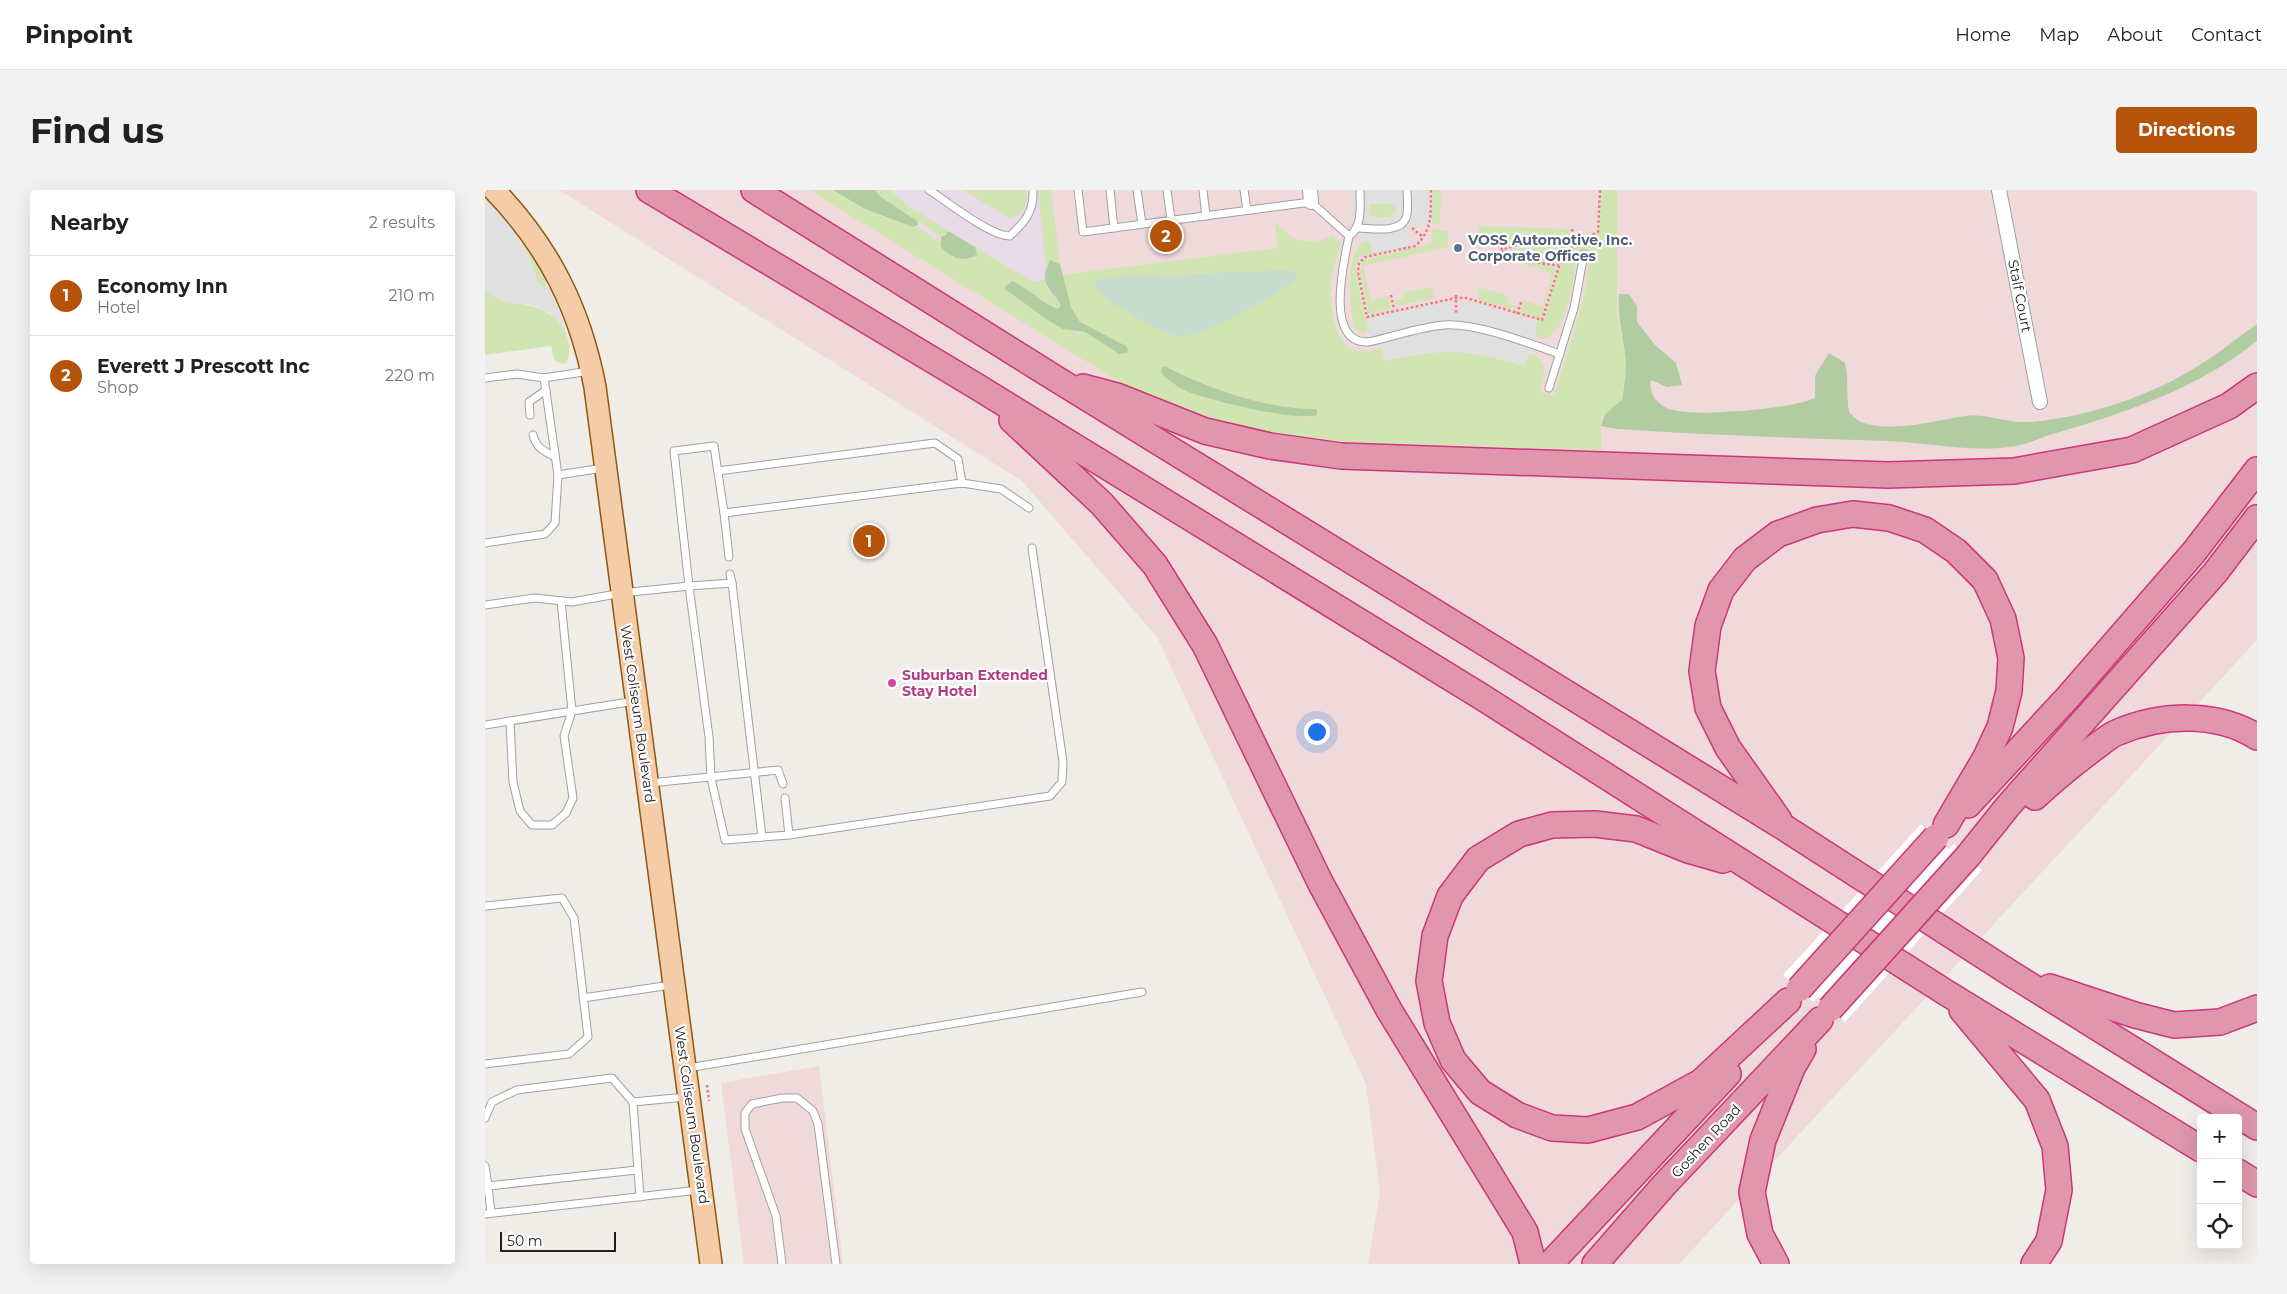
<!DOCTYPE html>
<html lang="en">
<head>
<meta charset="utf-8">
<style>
	:root { --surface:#fff; --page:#f2f2f2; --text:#202124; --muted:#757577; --line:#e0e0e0; --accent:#b45309 }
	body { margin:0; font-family:Montserrat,sans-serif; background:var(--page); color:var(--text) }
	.controls { position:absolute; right:15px; bottom:15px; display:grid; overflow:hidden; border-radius:5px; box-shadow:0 5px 20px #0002 }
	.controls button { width:45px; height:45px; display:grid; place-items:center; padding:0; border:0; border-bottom:1px solid var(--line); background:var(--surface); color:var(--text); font:25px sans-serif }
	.scale { position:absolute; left:15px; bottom:12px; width:116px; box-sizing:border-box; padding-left:5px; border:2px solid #202020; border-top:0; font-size:14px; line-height:18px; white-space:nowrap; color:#202020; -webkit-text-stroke:4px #fff; paint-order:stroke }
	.you { position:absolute; left:831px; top:541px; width:18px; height:18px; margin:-12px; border:4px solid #fff; border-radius:50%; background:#1a73e8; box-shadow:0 0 0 8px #1a73e833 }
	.badge { display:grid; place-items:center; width:32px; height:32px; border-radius:50%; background:var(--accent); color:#fff; font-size:16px; font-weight:700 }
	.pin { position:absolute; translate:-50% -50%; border:2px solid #fff; box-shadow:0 1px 5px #0006 }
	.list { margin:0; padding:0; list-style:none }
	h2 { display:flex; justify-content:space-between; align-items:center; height:65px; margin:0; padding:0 20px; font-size:21px }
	h2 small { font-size:16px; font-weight:400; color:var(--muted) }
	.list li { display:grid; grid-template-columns:32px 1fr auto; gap:15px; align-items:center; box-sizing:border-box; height:80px; padding:0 20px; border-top:1px solid var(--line) }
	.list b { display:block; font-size:19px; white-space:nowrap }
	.list p { margin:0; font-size:16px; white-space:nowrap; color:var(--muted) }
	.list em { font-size:16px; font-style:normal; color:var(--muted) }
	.icon { flex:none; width:28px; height:28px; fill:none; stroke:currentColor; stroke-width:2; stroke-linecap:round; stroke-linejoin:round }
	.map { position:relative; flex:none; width:1772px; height:1074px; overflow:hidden; border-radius:5px }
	header { display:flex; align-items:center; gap:30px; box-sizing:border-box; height:70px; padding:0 25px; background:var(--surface); border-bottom:1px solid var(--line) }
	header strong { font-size:24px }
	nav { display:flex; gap:28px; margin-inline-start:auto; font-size:18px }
	.intro { display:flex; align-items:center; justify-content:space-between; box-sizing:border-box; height:120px; padding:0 30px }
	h1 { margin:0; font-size:35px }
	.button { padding:12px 22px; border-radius:5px; background:var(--accent); color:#fff; font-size:18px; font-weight:700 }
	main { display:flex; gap:30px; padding:0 30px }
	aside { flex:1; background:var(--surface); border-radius:5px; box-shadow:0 5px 20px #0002 }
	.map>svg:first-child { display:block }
	.commercial { fill:#efd9da }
	.industrial { fill:#e8dae7 }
	.grass { fill:#d1e5b2; fill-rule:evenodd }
	.forest { fill:#b1cca0 }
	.wetland { fill:#c6ddd0 }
	.parking { fill:#e0e0e0; fill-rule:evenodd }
	.plaza { fill:#dcdde6 }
	.pier { fill:#fff }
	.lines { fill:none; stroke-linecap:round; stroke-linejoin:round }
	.lane-casing { stroke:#a1a1a1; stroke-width:9 }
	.street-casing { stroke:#a1a1a1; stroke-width:16 }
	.primary-casing { stroke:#90570d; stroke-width:24 }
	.highway-casing { stroke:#cd3679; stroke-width:28 }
	.path { stroke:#ee7a7a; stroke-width:2.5; stroke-dasharray:2.5 2.5; stroke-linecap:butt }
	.lane { stroke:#fff; stroke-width:7 }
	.street { stroke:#fff; stroke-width:14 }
	.primary { stroke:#f4cca8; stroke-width:21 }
	.highway { stroke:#e096ac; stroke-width:25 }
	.highway-bridge-casing { stroke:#cd3679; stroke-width:28; stroke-linecap:butt }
	.highway-bridge { stroke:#e096ac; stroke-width:25 }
	.service-dot { fill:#5c6f8a; stroke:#fff; stroke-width:2 }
	.hotel-dot { fill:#d1479c; stroke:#fff; stroke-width:2 }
	.labels { text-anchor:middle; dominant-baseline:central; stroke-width:4.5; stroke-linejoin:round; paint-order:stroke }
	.service-label { font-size:14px; font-weight:bold; fill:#4e5e75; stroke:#fff; text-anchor:start }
	.street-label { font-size:14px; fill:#202020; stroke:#fff }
	.hotel-label { font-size:14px; font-weight:bold; fill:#b23c85; stroke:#fff; text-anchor:start }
</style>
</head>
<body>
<header>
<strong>Pinpoint</strong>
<nav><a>Home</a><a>Map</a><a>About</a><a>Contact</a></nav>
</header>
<div class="intro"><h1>Find us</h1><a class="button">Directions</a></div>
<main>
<aside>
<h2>Nearby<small>2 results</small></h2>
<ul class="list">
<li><span class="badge">1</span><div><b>Economy Inn</b><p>Hotel</p></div><em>210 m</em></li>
<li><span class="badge">2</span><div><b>Everett J Prescott Inc</b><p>Shop</p></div><em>220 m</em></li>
</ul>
</aside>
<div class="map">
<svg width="1772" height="1074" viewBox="0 0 1772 1074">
	<rect width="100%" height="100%" fill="#f0ece8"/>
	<g class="commercial">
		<polygon points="74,0 1772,0 1772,450 1194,1074 883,1074 895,1002 881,894 672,447 537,291"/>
		<polygon points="334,876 358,1074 259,1074 236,893"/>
	</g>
	<polygon class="industrial" points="383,0 566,0 576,85 596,145 383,5"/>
	<g class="grass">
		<path d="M 324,0 L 348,0 L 395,26 L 431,36 L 456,53 L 456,57 L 476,70 L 486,69 L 492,61 L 490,57 L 548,92 L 561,89 L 562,99 L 576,115 L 573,120 C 557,114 544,98 527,91 L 524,93 L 522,100 C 545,119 570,130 595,145 L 595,142 L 600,142 L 634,164 L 642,163 L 643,160 L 641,156 L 595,132 L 586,117 L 576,85 L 793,58 L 790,33 C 796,37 800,42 805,46 C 817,54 836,53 847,45 L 855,53 C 853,66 848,78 846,91 C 844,110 848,153 869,160 C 878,163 887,160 896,158 L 900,171 C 958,158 982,159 1039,176 L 1043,164 L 1046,163 C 1065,172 1058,186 1055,202 L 1069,205 L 1098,112 L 1106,63 L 1092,61 C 1089,81 1083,162 1049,146 L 1052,132 L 1059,130 C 1065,112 1071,73 1084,61 C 1093,53 1107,51 1114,42 L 1117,0 L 1132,0 L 1132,121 L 1141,172 L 1137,210 L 1121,223 L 1116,231 L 1116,260 L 863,252 L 795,244 L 743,235 L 646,199 ZM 679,176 C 726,198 779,219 832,219 L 824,228 L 753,215 L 701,200 L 677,184 L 676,179 Z"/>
		<polygon points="390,0 405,0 425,17 463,41 461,45 456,47 396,7"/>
		<path d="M 479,0 L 542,0 C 541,15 541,26 523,28 Z"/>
		<polygon points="553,0 566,0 575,74 568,71 563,73 561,80"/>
		<polygon points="948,0 956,0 955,34 949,34 947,31"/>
		<path d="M 886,13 L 909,14 L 912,19 C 908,29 892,31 884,24 L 884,16 Z"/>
		<polygon points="994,36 1084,39 1084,56 1071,73 1046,70 1023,61 1040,57 1042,54 1046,55 1044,50 1041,51 1041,42 1038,52 1025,56 1008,45 994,46"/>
		<polygon points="948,39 963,41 963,57 878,76 886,110 904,106 905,119 883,124 875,82 878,70 946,54"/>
		<path d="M 35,50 C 46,59 63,83 61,98 L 56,96 L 52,91 L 45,69 Z"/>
		<path d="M 882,50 L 886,53 L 888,64 L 875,66 L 870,76 L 882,137 L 882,142 C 876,144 873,142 869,138 C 866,117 857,60 882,50 Z"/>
		<polygon points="1019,64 1036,70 1071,77 1056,128 1036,123 1039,110 1057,116 1067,83 1018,68"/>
		<polygon points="946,97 949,102 949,108 911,116 909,111 919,109 918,102"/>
		<polygon points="993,97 1024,106 1022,113 1032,116 1031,120 994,110"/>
		<path d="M 0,99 C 24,124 56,102 79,140 C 85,150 86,161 82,173 L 77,174 L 69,170 L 66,156 L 0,165 Z"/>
	</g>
	<g class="forest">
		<polygon points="348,0 390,0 396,7 432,31 433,35 428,37 380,19"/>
		<path d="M 463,41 L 490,57 L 492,65 C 478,73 466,68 456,57 L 456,47 L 461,45 Z"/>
		<path d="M 565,70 L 575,74 L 586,117 L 595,132 L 641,156 L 643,160 L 642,163 L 634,164 L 600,142 L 578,139 L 564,131 L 520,99 L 520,97 L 527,91 C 544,98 557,114 573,119 L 576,115 C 565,97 553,95 565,70 Z"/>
		<path d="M 1134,104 L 1144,104 L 1152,116 L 1152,132 L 1170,155 L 1191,173 L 1197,195 L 1182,197 L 1166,190 C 1163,205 1174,217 1189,220 C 1215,227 1306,219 1330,208 L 1330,186 L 1344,163 L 1360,173 C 1364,190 1361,205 1364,222 C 1368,226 1374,232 1379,233 C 1411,243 1449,230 1481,226 C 1503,223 1523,234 1545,232 C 1603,227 1667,206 1716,174 C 1736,162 1753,147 1772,134 L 1772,151 C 1713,198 1643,222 1571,243 C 1556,247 1540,256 1524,257 C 1483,262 1444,253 1403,251 C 1313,248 1222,245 1132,239 L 1116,236 L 1120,224 L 1137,210 C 1139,198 1141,184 1141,171 C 1139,148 1132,127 1134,104 Z"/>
		<path d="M 679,176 C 725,199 779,219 832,219 L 832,225 C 812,232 721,210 699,200 C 691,196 684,190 677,184 L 676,179 Z"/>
	</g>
	<path class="wetland" d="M 797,80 L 808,81 L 812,84 L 812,89 C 791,104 715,151 691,146 C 678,143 629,116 620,107 C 615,103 612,97 608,92 L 624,87 L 664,85 L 684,88 L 713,84 Z"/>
	<g class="parking">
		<path d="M 867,0 L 944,0 L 943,33 L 928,33 L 923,42 L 926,54 L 888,64 L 885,51 L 879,51 L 866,26 ZM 885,14 L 909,14 L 912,19 L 910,23 L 904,27 L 889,28 L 884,24 Z"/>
		<polygon points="0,4 33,42 35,53 45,69 52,91 56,96 67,98 82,145 74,133 64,122 48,115 27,113 7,106 0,99"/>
		<polygon points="964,109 968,123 975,122 979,110 1052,132 1047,164 1043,165 1039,176 1001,165 965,160 933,164 900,171 896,158 887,160 881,129"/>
	</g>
	<polygon class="plaza" points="1042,41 1043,48 1041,51 1051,46 1053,53 1045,55 1047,60 1040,62 1039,56 1023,61 1017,50 1025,56 1027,53 1038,52 1034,43"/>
	<polygon class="pier" points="1436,634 1464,659 1469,654 1497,680 1360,832 1333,807 1328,812 1298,785"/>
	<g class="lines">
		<g class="lane-casing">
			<g id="lane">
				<path d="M 444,0 C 463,12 505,46 525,46 C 540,32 549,21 548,0"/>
				<path d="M 593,0 L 598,42 L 826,12 L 864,46 C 859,71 839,154 883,152 C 908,147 934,137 959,135 C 992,133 1043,153 1075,164"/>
				<polyline points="625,0 629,38"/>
				<polyline points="652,0 657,34"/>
				<polyline points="682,0 686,30"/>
				<polyline points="718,0 721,26"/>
				<polyline points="759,0 762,20"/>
				<path d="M 872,38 C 885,38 915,44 921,28 C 924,21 922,8 922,0"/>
				<path d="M 864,46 C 878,37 875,15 875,0"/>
				<polyline points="0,188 32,184 59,188 104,181"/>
				<polyline points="1064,198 1089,118 1099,64"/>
				<polyline points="45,225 44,212 61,200"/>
				<path d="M 48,245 C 51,258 59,261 70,267"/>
				<polyline points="233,281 450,253 473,269 477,293"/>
				<polyline points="73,285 118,278"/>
				<polyline points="239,323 244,367"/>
				<polyline points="0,353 60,344 70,333 73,285 59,188"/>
				<polyline points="245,384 247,393 204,396 224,547 226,588 240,650 304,645 565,606 577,592 578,572 547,358"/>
				<polyline points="247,393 277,647"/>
				<polyline points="0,415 50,408 87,412 137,403 204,396 189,261 229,256 239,323 477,293 516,299 544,318"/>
				<polyline points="25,531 28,592 35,621 47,635 67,635 81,623 88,608 79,546 87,521 76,411"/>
				<polyline points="0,535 150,511"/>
				<polyline points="165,593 293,580 298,594"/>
				<polyline points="300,608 304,645"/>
				<polyline points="0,716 77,708 89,728 103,847 84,864 0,874"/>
				<polyline points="98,808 186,795"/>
				<polyline points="203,878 657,802"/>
				<polyline points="0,928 7,912 32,900 127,888 148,912"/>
				<polyline points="0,976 3,996"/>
				<polyline points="155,1007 148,912 201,907"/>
				<polyline points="6,1023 3,996 152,980"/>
				<polyline points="0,1024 214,1000"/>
				<polyline points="297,1074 291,1026 260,939 260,923 267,914 297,908 312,908 328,921 333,934 351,1074"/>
			</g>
		</g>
		<g class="street-casing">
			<g id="street">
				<polyline points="825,0 826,12"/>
				<polyline points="1514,0 1555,212"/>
			</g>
		</g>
		<g class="primary-casing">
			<path id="primary" d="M 9,0 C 64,57 95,119 110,197 L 226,1074"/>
		</g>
		<g class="highway-casing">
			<g id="highway">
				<polyline points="164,0 491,196 997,507 1460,802 1716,959"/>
				<polyline points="269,0 573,190 1300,638 1525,783 1772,937"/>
				<polyline points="598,197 632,206 720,241 785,256 856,266 1403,285 1529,281 1647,260 1744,216 1772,196"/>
				<polyline points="527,230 617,314 670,375 720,455 835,692 904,820 1026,1019 1040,1042 1048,1074"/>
				<path d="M 1550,607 C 1569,589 1588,574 1609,558 C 1616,553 1624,546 1631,543 C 1675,524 1731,521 1772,547"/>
				<polyline points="1483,615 1584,506 1709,362 1772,280"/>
				<polyline points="1294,630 1243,558 1223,518 1217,481 1223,436 1236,400 1260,369 1293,344 1332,330 1368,324 1404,328 1440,340 1471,361 1500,390 1518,429 1526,468 1524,501 1515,537 1501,567 1461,635"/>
				<polyline points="1483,666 1523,616 1730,383 1772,328"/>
				<polyline points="1238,670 1203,660 1151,639 1110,634 1067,635 1034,644 993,669 965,706 950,746 944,791 952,833 968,870 995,902 1032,925 1067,938 1103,940 1152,927 1216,892 1303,811"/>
				<polyline points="1565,797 1650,825 1689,835 1735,832 1772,818"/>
				<polyline points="1477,820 1552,910 1570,956 1574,1000 1564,1051 1549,1074"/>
				<polyline points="1753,982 1772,994"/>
				<polyline points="1065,1074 1243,884"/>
				<polyline points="1110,1074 1180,994 1335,830"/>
				<polyline points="1291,1074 1275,1044 1267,1002 1278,950 1307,878 1318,859"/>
			</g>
		</g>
		<g class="path">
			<path d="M 946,0 C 945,23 949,39 930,56 L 880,67 L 874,73 L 873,82 L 882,127 L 971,108 L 981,108 L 1057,130 L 1077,67 L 1091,53 L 1113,42 L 1115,0"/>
			<polyline points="927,38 938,47"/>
			<polyline points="1087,39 1088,55"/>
			<path d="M 989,49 C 1020,48 1008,58 1027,66 C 1042,72 1058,74 1074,75"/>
			<polyline points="1016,68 1019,59 1043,52"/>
			<polyline points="906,105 909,120"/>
			<polyline points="971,105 971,123"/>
			<polyline points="1032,124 1037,110"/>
			<polyline points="222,895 224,911"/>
		</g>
		<use href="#lane" class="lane"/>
		<use href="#street" class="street"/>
		<use href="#primary" class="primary"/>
		<use href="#highway" class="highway"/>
		<g class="highway-bridge-casing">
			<g id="highway-bridge">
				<polyline points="1314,799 1451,647"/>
				<polyline points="1345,819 1483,666"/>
			</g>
		</g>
		<use href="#highway-bridge" class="highway-bridge"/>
	</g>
	<circle class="service-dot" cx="973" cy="58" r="5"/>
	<circle class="hotel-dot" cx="407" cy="493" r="5"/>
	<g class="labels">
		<g class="service-label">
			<text x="983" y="50">VOSS Automotive, Inc.<tspan x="983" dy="16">Corporate Offices</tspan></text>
		</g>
		<g class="street-label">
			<text transform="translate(1535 106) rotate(79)">Stalf Court</text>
			<text transform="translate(153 524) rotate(82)">West Coliseum Boulevard</text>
			<text transform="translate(207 925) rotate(82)">West Coliseum Boulevard</text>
			<text transform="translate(1221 951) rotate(-47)">Goshen Road</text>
		</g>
		<g class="hotel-label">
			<text x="417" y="485">Suburban Extended<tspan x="417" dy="16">Stay Hotel</tspan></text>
		</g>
	</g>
</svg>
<div class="controls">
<button>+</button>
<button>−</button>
<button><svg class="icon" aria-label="locate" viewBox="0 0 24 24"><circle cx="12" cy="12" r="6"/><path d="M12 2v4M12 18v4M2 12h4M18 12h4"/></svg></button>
</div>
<div class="scale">50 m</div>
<div class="you"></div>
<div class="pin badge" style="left:384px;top:351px">1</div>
<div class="pin badge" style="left:681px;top:46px">2</div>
</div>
</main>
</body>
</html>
